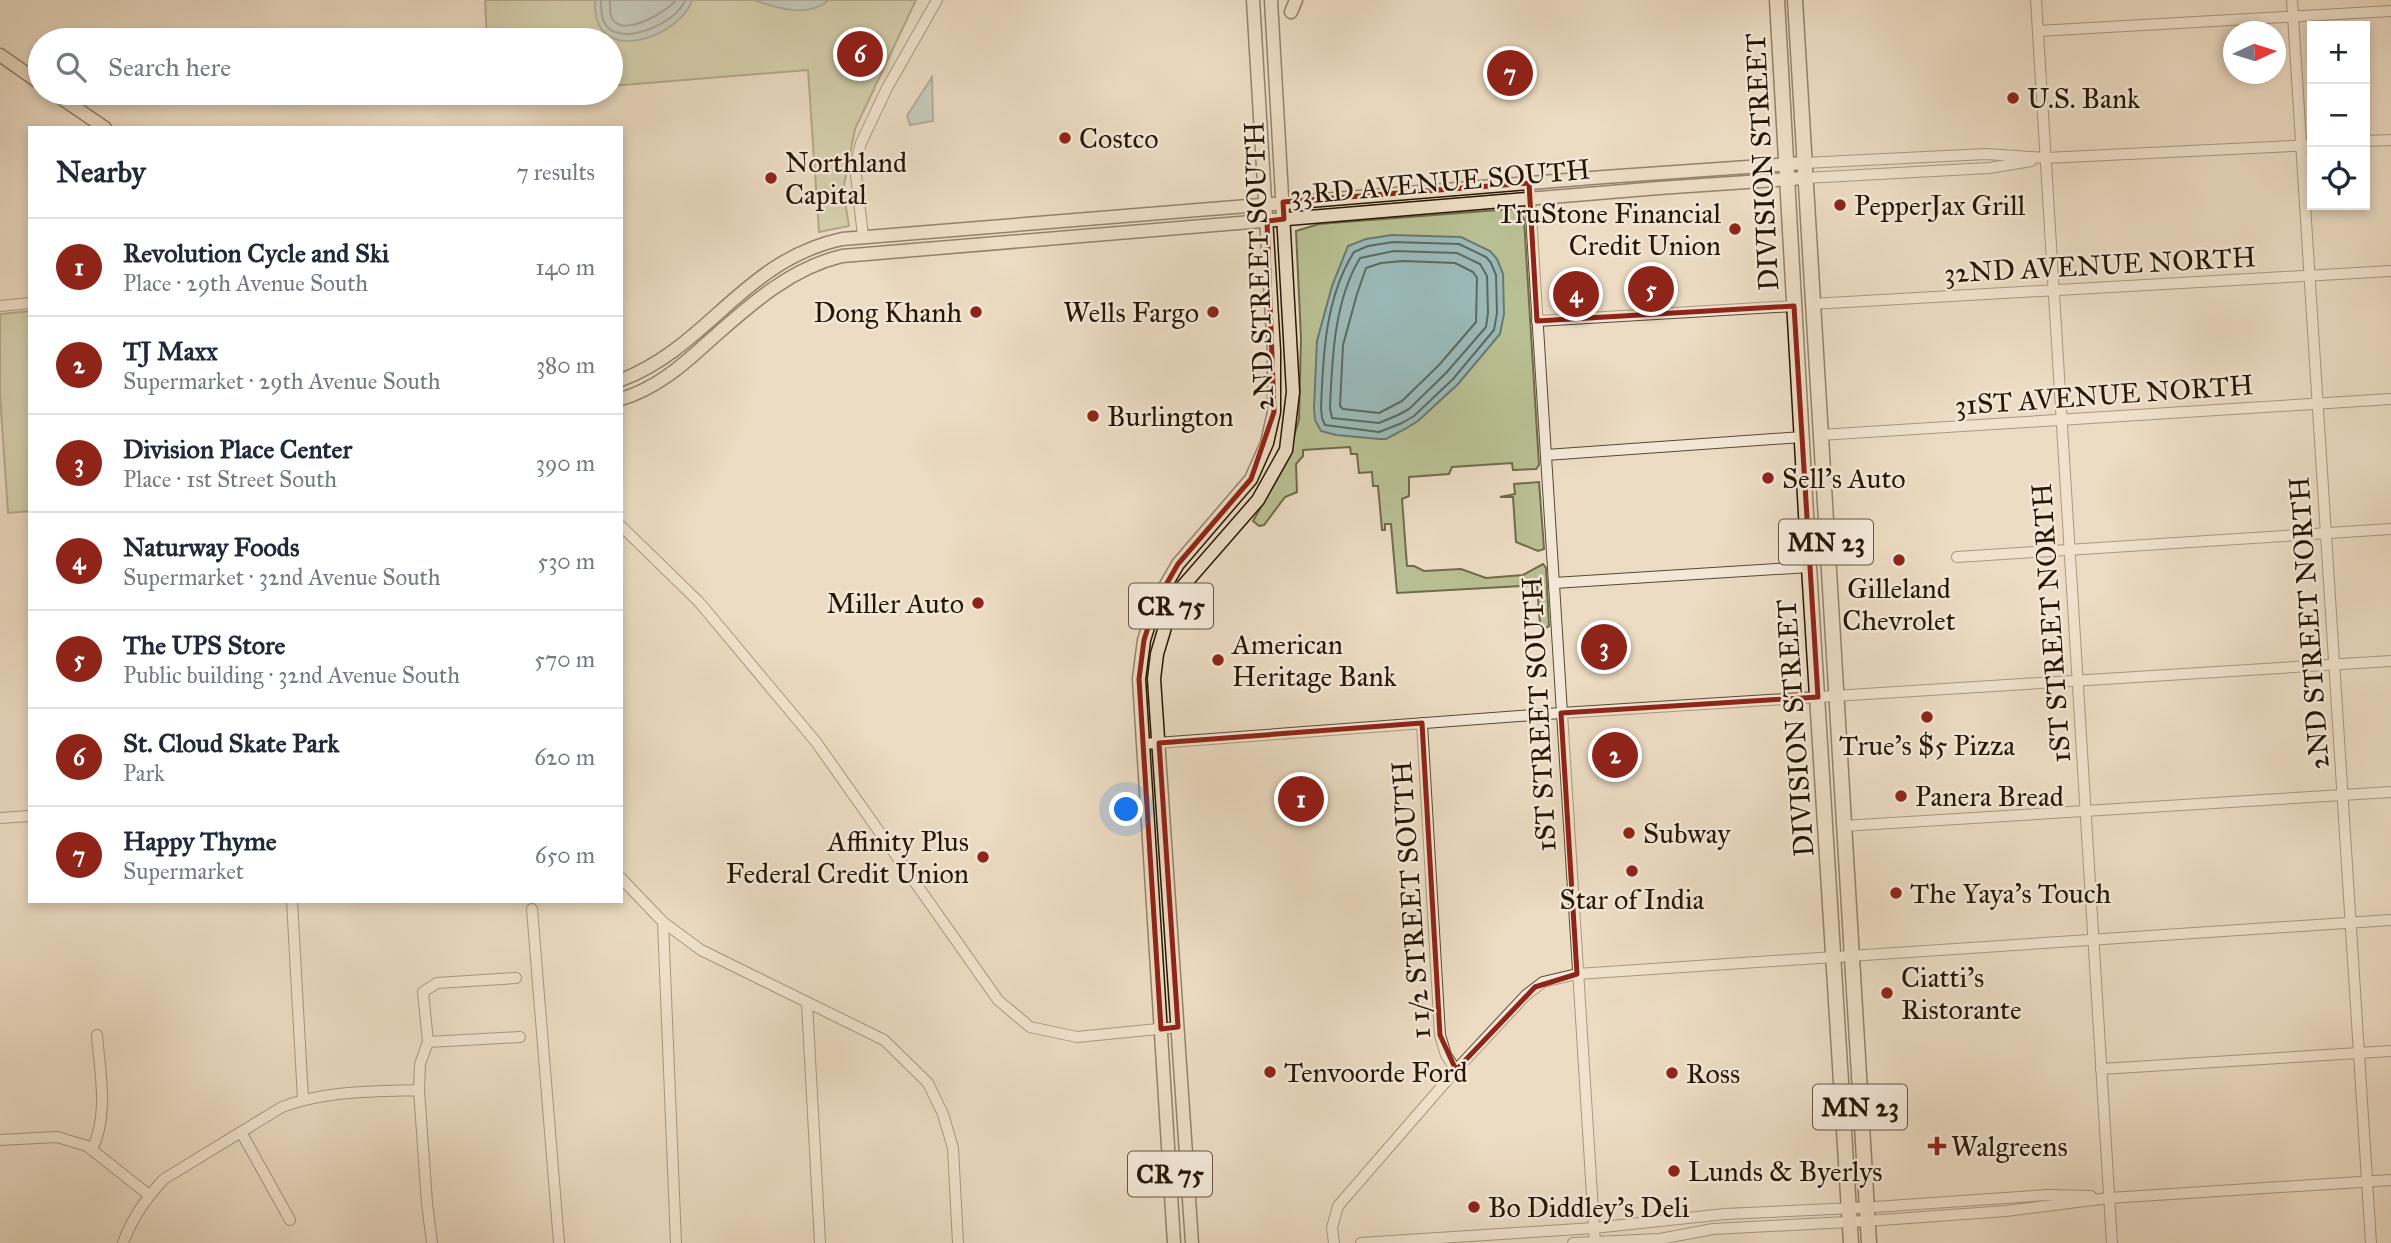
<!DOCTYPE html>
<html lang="en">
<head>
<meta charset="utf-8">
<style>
	:root { --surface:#fff; --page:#f2f2f3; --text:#1f2937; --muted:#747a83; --line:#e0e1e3; --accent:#8f2418 }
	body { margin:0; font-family:"IM FELL Great Primer",serif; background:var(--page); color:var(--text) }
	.controls { position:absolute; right:21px; top:21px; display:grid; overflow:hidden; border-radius:0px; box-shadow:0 4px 10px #0003 }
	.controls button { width:63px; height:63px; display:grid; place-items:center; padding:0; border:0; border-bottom:2px solid var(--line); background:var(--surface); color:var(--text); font:35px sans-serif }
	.compass { position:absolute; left:2223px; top:21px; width:63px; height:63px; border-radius:50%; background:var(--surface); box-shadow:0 4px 10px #0003; rotate:86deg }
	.you { position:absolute; left:1127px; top:810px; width:24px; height:24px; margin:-18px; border:5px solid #fff; border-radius:50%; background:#1a73e8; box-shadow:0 0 0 10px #1a73e833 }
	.badge { display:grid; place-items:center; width:46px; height:46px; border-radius:50%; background:var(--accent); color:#fff; font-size:23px; font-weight:700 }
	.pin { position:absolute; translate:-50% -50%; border:4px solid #fff; box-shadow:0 2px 7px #0006 }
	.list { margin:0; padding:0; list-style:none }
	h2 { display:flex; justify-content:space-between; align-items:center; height:91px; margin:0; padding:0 28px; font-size:30px }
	h2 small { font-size:23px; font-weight:400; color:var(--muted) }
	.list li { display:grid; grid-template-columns:46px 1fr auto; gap:21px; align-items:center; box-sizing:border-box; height:98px; padding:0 28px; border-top:2px solid var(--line) }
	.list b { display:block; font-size:26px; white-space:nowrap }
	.list p { margin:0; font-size:23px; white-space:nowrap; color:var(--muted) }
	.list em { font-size:23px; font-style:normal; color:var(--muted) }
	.icon { flex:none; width:38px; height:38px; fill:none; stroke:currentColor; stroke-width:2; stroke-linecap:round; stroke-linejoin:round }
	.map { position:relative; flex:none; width:2391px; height:1243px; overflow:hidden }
	.search { position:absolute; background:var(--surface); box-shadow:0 4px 10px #0003; left:28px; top:28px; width:595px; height:77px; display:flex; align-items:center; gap:18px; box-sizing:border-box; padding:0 24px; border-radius:38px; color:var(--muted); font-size:26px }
	.panel { position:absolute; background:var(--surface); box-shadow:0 4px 10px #0003; left:28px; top:126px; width:595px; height:777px; border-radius:0px }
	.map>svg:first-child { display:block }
	.green { fill:#b9c093; stroke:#706b4b; stroke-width:2 }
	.water { fill:#9abab9; stroke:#6c7870; stroke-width:2 }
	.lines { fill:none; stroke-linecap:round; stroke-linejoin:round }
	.shore { stroke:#60685e; stroke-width:2 }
	.minor-casing { stroke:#584833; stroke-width:12 }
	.major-casing { stroke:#261603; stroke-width:15 }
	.highway-casing { stroke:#261603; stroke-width:17 }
	.minor { stroke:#f3e8d8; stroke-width:10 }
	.major { stroke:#ecdcc3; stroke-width:12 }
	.highway { stroke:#ecdcc3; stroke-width:14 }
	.marked { fill:none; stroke:#8f2418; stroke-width:5; stroke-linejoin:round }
	.poi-dot { fill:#8f2418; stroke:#f3e8d8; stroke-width:2.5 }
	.labels { text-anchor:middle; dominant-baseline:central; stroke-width:5; stroke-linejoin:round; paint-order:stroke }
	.shield { fill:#f3e8d8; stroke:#645543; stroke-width:2 }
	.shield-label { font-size:26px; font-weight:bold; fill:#261603 }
	.poi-label { font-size:28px; fill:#261603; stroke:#f3e8d8; text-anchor:start }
	.street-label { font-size:28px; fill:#261603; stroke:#f3e8d8 }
</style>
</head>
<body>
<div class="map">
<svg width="2391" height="1243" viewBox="0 0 2391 1243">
	<rect width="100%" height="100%" fill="#ecdcc3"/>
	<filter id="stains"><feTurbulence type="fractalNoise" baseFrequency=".00286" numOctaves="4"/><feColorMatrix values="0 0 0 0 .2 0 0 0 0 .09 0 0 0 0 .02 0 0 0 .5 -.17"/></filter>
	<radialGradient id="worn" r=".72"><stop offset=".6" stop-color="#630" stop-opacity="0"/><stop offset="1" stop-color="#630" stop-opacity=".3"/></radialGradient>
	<g class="green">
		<polygon points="485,0 916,0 855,129 843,190 849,226 819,232 808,70 611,86 611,40 487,40"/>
		<polygon points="1511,209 1520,211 1524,219 1539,465 1536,469 1513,470 1512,463 1452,467 1449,474 1409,477 1409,496 1402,499 1407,566 1414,566 1424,571 1461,569 1486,578 1523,575 1543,564 1546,568 1549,626 1546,628 1541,627 1540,624 1537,585 1397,593 1391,524 1385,524 1385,530 1382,530 1378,486 1373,486 1372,472 1359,473 1357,454 1351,454 1350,447 1303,450 1303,456 1296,464 1297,492 1285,497 1264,525 1259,526 1253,521 1286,463 1299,419 1301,338 1296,231 1319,224"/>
		<polygon points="30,311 30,511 8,513 0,395 0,314"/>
		<polygon points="1539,482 1544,549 1538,551 1516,542 1513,497 1500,497 1515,494 1514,484"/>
	</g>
	<g class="water">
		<path d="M 595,0 L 692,0 C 681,37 591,70 595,0 Z"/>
		<path d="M 754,0 L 829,0 C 808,18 779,9 754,0 Z"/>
		<polygon points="932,77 933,121 910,125 907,116"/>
		<polygon points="1392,235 1461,237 1490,251 1497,259 1503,274 1504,314 1500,334 1458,384 1418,421 1405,429 1386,439 1379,439 1336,435 1321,431 1315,420 1314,408 1317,341 1332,286 1348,246 1366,239"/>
	</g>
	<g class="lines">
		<g class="shore">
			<path d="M 601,0 C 601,6 601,16 604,22 C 617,50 678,23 685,0"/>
			<path d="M 610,0 C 610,7 609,17 615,22 C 628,34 667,12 676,0"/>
			<path d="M 1393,242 L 1459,244 L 1486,257 L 1491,263 L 1496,275 L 1497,313 L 1494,330 L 1453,379 L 1414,416 L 1402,423 L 1379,432 L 1325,425 L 1322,418 L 1321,408 C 1323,356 1325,298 1354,252 L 1368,246 Z"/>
			<path d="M 1394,251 L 1457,253 L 1480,264 L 1487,276 L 1488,313 L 1486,327 L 1446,373 L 1409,409 L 1398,415 L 1379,423 L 1332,418 L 1330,408 C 1332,359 1334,301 1360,258 Z"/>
			<polygon points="1403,261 1455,263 1473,272 1477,278 1476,322 1439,365 1402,401 1379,413 1343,409 1340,406 1343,345 1357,294 1366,268 1381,263"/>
		</g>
		<g class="minor-casing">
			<g id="minor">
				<polyline points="2036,0 2112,1243"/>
				<polyline points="2292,0 2371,1243"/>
				<polyline points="2038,31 2391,11"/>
				<polyline points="2365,141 2391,140"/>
				<polyline points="1804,163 1986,154 2045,158 2312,145"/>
				<polyline points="1805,178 1989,168 2031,161"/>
				<polyline points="1529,183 1595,1243"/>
				<polyline points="863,236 855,166 861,143 887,88 937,0"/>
				<polyline points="1812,304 2391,271"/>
				<polyline points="0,306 30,303"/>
				<polyline points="1537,321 1794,306"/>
				<polyline points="1820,435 2391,399"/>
				<polyline points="1546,455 1802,437"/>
				<polyline points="621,526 699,602 816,742 998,1000 1030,1027 1077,1037 1178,1027"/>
				<polyline points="1957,557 2391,529"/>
				<polyline points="1554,583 1809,567"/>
				<polyline points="1422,723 1440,1035 1446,1055 1456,1070"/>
				<polyline points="1143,744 1561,713 2391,661"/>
				<polyline points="0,818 30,816"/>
				<polyline points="1843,826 2391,792"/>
				<polyline points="621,878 663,922 701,950 884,1040 928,1083 943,1114 953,1148 958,1243"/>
				<polyline points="292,901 303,1099"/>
				<polyline points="532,909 559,1243"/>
				<polyline points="663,922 676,1243"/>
				<polyline points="807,1003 820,1243"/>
				<polyline points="428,1042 520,1037"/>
				<polyline points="2101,1069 2391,1051"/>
				<polyline points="419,1090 420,1064 428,1042 423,992 437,983 516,978"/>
				<polyline points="241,1132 290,1220"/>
				<polyline points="0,1140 57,1137 87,1146 149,1195"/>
				<path d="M 92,1150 C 109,1114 100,1074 97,1035"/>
				<path d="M 123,1243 C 132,1218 146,1198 164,1179 L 282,1107 C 327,1090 372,1092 419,1090 L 427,1203 L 432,1243"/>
				<polyline points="1334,1243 1332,1228 1338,1206 1456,1070 1526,995 1543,982 1577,974 2391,920"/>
				<polyline points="1361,1243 1594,1228 1725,1214 1875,1207 2047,1195 2091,1196"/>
				<polyline points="1573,1243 1660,1239 1713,1229 1867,1221 2006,1211 2109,1198 2391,1180"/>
			</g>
		</g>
		<g class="major-casing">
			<g id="major">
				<polyline points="1291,12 1296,0"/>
				<polyline points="0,55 40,83"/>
				<polyline points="54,93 105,128"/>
				<path d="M 621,380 C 708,347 744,260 842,239 L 1604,177 L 1804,163"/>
				<path d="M 621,399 C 655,389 682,366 707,343 C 748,307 788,269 842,256 L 1659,188 L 1805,178"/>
				<polyline points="1174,1243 1139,679 1144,640 1156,602 1178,564 1251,479 1267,443 1274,412 1274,351 1253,0"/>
				<polyline points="1192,1243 1154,679 1157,654 1171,607 1183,586 1258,500 1286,450 1293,392 1271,0"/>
			</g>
		</g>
		<g class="highway-casing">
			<g id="highway">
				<polyline points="1777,0 1809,567 1851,1243"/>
				<polyline points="1795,0 1869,1243"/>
			</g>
		</g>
		<use href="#minor" class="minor"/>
		<use href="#major" class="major"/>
		<use href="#highway" class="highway"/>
	</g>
	<path d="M0 0H2391V1243H0ZM 1529,183 L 1537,321 L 1794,306 L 1818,697 L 1561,713 L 1577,974 L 1535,987 L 1456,1070 L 1440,1035 L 1422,723 L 1159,743 L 1178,1027 L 1161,1029 L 1139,679 L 1144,640 L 1156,602 L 1178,564 L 1251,479 L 1274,412 L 1267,221 L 1284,219 L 1283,202 Z" fill="#ecdcc3" fill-opacity=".55" fill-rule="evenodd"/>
	<path class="marked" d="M 1529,183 L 1537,321 L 1794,306 L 1818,697 L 1561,713 L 1577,974 L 1535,987 L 1456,1070 L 1440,1035 L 1422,723 L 1159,743 L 1178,1027 L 1161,1029 L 1139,679 L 1144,640 L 1156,602 L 1178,564 L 1251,479 L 1274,412 L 1267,221 L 1284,219 L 1283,202 Z"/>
	<g class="poi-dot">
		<circle cx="2013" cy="98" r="7"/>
		<circle cx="1065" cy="138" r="7"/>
		<circle cx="771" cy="178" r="7"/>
		<circle cx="1840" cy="205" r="7"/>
		<circle cx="1735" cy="229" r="7"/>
		<circle cx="976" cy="312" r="7"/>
		<circle cx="1213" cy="312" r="7"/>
		<circle cx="1093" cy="416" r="7"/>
		<circle cx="1768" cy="478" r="7"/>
		<circle cx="1899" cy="560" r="7"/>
		<circle cx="978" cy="603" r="7"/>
		<circle cx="1218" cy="660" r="7"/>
		<circle cx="1927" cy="717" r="7"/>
		<circle cx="1901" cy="796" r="7"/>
		<circle cx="1629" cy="833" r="7"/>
		<circle cx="983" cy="857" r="7"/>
		<circle cx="1632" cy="871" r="7"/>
		<circle cx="1896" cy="893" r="7"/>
		<circle cx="1887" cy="993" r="7"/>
		<circle cx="1270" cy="1072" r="7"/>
		<circle cx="1672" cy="1073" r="7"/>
		<path d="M1933.5 1135.5h7v7h7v7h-7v7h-7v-7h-7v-7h7z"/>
		<circle cx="1674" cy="1171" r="7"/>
		<circle cx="1474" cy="1207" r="7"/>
	</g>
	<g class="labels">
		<g class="shield">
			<rect x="1779" y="519.5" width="94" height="45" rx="5"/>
			<rect x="1129" y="583.5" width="84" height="45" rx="5"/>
			<rect x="1813" y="1084.5" width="94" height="45" rx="5"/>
			<rect x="1128" y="1151.5" width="84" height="45" rx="5"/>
		</g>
		<g class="shield-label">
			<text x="1826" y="542">MN 23</text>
			<text x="1171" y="606">CR 75</text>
			<text x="1860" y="1107">MN 23</text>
			<text x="1170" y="1174">CR 75</text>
		</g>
		<g class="poi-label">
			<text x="2027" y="98">U.S. Bank</text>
			<text x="1079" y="138">Costco</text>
			<text x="785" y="162">Northland<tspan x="785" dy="32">Capital</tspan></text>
			<text x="1854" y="205">PepperJax Grill</text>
			<text x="1721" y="213" text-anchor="end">TruStone Financial<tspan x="1721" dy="32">Credit Union</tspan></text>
			<text x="962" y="312" text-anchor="end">Dong Khanh</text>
			<text x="1199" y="312" text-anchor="end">Wells Fargo</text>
			<text x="1107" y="416">Burlington</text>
			<text x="1782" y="478">Sell's Auto</text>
			<text x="1899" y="588" text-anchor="middle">Gilleland<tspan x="1899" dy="32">Chevrolet</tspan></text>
			<text x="964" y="603" text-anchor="end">Miller Auto</text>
			<text x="1232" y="644">American<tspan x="1232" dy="32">Heritage Bank</tspan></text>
			<text x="1927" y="745" text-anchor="middle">True's $5 Pizza</text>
			<text x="1915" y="796">Panera Bread</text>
			<text x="1643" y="833">Subway</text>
			<text x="969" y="841" text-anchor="end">Affinity Plus<tspan x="969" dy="32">Federal Credit Union</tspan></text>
			<text x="1910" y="893">The Yaya's Touch</text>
			<text x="1632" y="899" text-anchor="middle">Star of India</text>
			<text x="1901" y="977">Ciatti's<tspan x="1901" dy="32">Ristorante</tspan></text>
			<text x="1284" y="1072">Tenvoorde Ford</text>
			<text x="1686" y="1073">Ross</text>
			<text x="1951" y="1146">Walgreens</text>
			<text x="1688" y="1171">Lunds &amp; Byerlys</text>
			<text x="1488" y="1207">Bo Diddley's Deli</text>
		</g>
		<g class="street-label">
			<text transform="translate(1762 162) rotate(-93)">DIVISION STREET</text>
			<text transform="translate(1440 182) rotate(-5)">33RD AVENUE SOUTH</text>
			<text transform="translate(2100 265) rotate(-3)">32ND AVENUE NORTH</text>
			<text transform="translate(1259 266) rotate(-92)">2ND STREET SOUTH</text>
			<text transform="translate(2104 395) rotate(-4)">31ST AVENUE NORTH</text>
			<text transform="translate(2051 623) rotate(-94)">1ST STREET NORTH</text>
			<text transform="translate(2309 623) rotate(-94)">2ND STREET NORTH</text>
			<text transform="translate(1539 714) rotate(-93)">1ST STREET SOUTH</text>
			<text transform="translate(1795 728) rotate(-94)">DIVISION STREET</text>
			<text transform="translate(1411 900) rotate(-94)">1 1/2 STREET SOUTH</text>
		</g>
	</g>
	<rect width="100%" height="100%" filter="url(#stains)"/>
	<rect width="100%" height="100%" fill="url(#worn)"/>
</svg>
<div class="controls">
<button>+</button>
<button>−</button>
<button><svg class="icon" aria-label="locate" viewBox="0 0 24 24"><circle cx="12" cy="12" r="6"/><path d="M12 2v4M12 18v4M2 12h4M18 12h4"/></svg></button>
</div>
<svg class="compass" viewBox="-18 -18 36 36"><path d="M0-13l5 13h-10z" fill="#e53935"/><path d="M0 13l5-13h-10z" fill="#747a83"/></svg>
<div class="you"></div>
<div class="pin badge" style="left:1301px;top:799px">1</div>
<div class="pin badge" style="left:1615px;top:755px">2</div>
<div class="pin badge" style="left:1604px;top:647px">3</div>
<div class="pin badge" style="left:1576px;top:294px">4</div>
<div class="pin badge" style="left:1651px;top:289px">5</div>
<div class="pin badge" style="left:860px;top:54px">6</div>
<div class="pin badge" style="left:1510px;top:73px">7</div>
<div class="search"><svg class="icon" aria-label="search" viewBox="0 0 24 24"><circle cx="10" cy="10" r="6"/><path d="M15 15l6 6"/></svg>Search here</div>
<section class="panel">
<h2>Nearby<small>7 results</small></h2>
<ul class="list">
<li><span class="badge">1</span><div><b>Revolution Cycle and Ski</b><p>Place · 29th Avenue South</p></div><em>140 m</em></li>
<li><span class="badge">2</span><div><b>TJ Maxx</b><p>Supermarket · 29th Avenue South</p></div><em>380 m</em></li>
<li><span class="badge">3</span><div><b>Division Place Center</b><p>Place · 1st Street South</p></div><em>390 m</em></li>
<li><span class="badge">4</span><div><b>Naturway Foods</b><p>Supermarket · 32nd Avenue South</p></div><em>530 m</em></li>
<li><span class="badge">5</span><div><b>The UPS Store</b><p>Public building · 32nd Avenue South</p></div><em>570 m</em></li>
<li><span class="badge">6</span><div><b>St. Cloud Skate Park</b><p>Park</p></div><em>620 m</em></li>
<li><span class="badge">7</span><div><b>Happy Thyme</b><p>Supermarket</p></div><em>650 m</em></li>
</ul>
</section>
</div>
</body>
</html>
